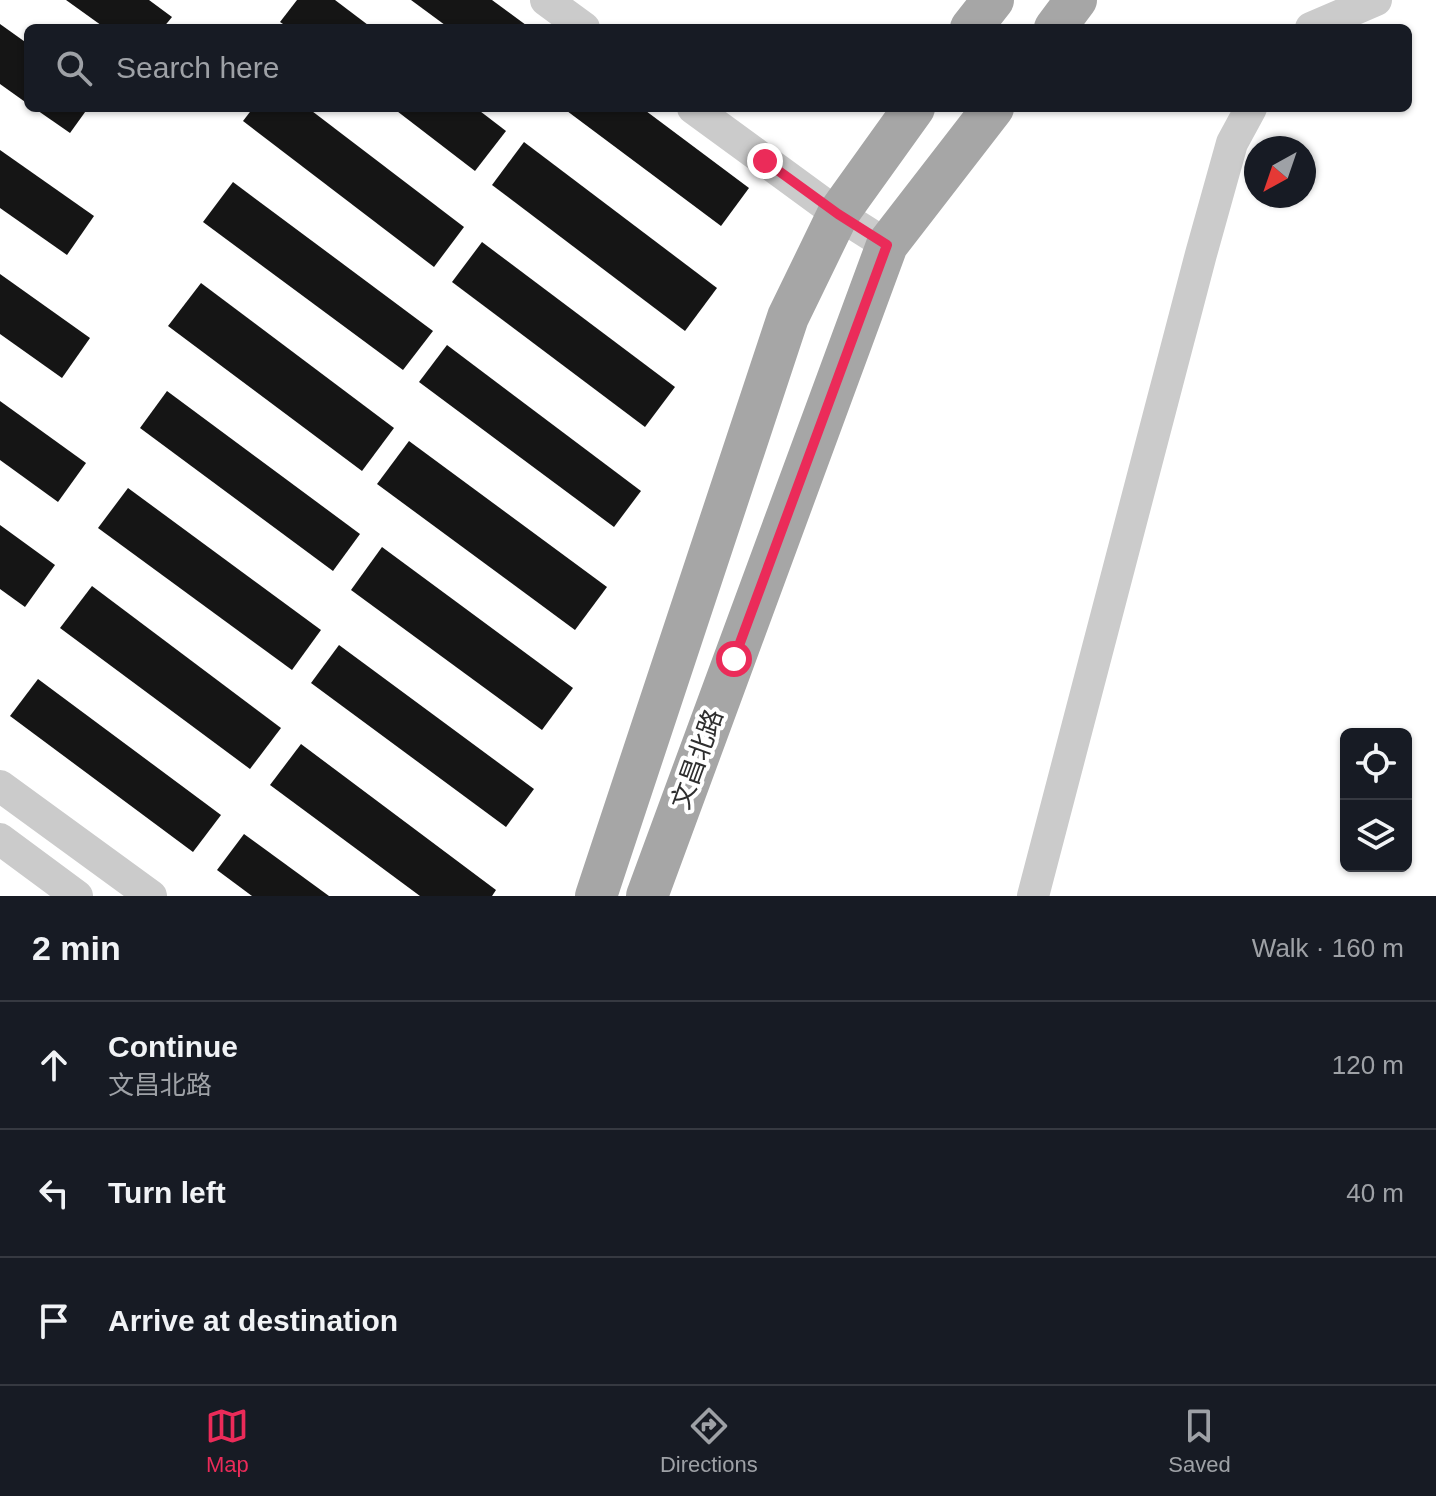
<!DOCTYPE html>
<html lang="en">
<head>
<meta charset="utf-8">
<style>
	:root { --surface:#171b24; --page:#20242c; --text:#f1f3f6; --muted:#9ea1a6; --line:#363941; --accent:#eb2b59 }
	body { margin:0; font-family:Arial,"Noto Sans SC",sans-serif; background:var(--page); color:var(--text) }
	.controls { position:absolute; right:24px; bottom:24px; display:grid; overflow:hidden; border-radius:12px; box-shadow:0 2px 6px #0004 }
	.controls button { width:72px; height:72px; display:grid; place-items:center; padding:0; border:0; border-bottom:2px solid var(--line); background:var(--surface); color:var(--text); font:40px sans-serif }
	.compass { position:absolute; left:1244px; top:136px; width:72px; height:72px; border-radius:50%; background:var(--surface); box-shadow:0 2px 6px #0004; rotate:220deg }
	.stop { position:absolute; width:24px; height:24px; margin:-18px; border:6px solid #eb2b59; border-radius:50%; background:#fff }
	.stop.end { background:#eb2b59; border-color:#fff; box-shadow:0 2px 8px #0008 }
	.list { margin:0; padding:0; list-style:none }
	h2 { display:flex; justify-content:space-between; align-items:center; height:104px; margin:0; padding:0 32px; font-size:34px }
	h2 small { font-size:26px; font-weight:400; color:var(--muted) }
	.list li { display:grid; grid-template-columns:52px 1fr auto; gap:24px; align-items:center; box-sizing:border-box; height:128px; padding:0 32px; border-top:2px solid var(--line) }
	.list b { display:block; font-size:30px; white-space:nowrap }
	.list p { margin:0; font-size:26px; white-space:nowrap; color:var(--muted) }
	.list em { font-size:26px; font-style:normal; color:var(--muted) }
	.icon { flex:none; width:44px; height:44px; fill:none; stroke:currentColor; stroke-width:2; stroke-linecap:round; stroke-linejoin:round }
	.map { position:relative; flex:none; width:1436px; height:896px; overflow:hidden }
	.search { position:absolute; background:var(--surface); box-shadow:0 2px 6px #0004; left:24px; right:24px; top:24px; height:88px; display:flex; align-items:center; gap:20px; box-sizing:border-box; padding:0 28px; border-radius:12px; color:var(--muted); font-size:30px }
	.sheet { height:488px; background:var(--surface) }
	nav { display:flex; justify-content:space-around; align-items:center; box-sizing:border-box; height:112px; border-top:2px solid var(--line); background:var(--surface); font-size:22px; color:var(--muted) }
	nav a { display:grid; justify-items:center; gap:4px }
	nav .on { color:var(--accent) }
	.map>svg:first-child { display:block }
	.building { fill:#151515 }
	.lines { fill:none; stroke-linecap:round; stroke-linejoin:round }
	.minor { stroke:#cbcbcb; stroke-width:32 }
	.major { stroke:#a6a6a6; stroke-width:42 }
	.route { stroke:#eb2b59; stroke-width:10 }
	.labels { text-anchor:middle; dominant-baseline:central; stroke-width:8; stroke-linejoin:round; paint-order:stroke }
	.street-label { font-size:26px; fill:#2e2e2e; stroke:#fff }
</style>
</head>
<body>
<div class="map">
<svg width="1436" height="896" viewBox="0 0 1436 896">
	<rect width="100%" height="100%" fill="#fff"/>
	<g class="building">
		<polygon points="66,0 149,0 172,17 163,28 105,28"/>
		<polygon points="297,0 335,0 372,28 289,28 280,22"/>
		<polygon points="411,0 492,0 530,28 449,28"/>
		<polygon points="0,24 28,44 28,104 0,84"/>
		<polygon points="34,108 88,108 70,133"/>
		<polygon points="253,108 308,108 464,227 434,267 243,121"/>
		<polygon points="393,108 476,108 506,131 475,171"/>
		<polygon points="563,108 642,108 749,188 721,226"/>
		<polygon points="524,142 717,288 685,331 492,185"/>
		<polygon points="0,150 94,216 67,255 0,208"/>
		<polygon points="233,182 433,331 403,370 203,222"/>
		<polygon points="482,242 675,387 645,427 452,282"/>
		<polygon points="0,274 90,338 62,378 0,334"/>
		<polygon points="201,283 394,428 362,471 168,326"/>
		<polygon points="447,345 641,491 614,527 419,382"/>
		<polygon points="167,391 360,534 333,571 140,428"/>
		<polygon points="0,401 86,463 58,502 0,460"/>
		<polygon points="409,441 607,587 575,630 377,484"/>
		<polygon points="128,488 321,630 292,670 98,528"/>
		<polygon points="0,525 55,565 25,607 0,589"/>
		<polygon points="382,547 573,688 542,730 351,590"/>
		<polygon points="92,586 281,728 250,769 60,628"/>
		<polygon points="339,645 534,789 506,827 311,683"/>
		<polygon points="38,679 221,815 193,852 10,716"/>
		<polygon points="301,744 496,890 492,896 420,896 270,785"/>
		<polygon points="244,834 329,896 252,896 217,870"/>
	</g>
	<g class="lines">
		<g class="minor">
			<polyline points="546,0 584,28"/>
			<polyline points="1311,28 1376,0"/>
			<polyline points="693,108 838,214 887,245"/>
			<polyline points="0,786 151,896"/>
			<polyline points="0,839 77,896"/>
			<polyline points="1033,896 1201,254 1232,143 1251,108"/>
		</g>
		<g class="major">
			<polyline points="971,28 993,0"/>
			<polyline points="1055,28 1076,0"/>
			<polyline points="596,896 788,317 838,214 914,108"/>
			<polyline points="647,896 887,245 993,108"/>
		</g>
	</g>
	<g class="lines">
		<polyline class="route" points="734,659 887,245 838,214 765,161"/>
	</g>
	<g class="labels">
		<g class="street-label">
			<text transform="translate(697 759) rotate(-70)">文昌北路</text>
		</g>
	</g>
</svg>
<div class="controls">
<button><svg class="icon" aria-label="locate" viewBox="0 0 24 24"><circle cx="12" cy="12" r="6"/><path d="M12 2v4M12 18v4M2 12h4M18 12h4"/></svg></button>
<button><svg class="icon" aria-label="layers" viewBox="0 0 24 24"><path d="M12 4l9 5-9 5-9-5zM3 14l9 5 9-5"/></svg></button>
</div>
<svg class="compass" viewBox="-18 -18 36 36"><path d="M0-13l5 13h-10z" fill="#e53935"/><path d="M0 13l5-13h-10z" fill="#9ea1a6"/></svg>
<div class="stop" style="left:734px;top:659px"></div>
<div class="stop end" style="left:765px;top:161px"></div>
<div class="search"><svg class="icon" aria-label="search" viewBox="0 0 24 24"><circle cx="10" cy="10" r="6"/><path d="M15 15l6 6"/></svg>Search here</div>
</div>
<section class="sheet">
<h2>2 min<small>Walk · 160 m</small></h2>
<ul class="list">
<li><svg class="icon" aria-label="ahead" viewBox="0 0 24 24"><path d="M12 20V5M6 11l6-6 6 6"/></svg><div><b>Continue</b><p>文昌北路</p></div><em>120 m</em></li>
<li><svg class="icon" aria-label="left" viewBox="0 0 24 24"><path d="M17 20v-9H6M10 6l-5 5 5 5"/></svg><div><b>Turn left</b></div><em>40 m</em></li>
<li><svg class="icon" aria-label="arrive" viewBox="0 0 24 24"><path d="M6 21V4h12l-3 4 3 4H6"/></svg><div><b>Arrive at destination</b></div></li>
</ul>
</section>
<nav>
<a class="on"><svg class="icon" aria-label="map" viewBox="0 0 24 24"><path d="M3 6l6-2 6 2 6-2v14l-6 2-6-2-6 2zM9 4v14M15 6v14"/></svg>Map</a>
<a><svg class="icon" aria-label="directions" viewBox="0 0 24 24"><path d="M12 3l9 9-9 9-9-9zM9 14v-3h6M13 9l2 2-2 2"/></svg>Directions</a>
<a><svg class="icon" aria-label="saved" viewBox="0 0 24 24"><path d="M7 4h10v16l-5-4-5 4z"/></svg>Saved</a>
</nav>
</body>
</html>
